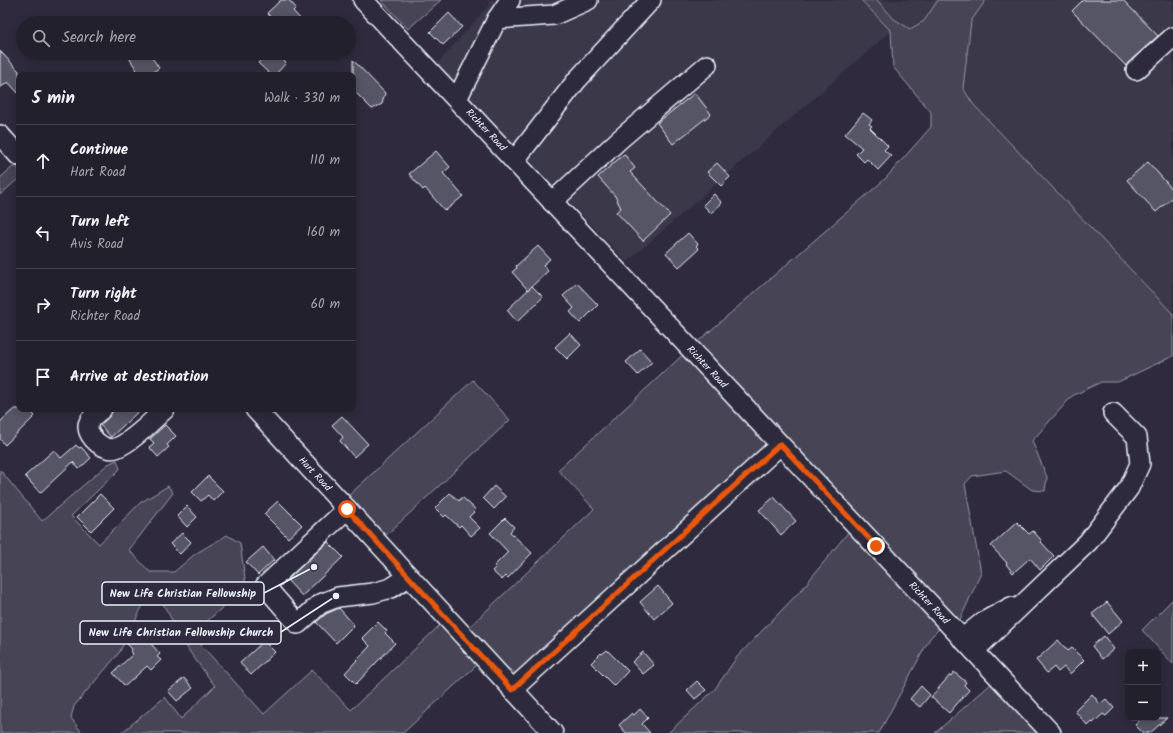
<!DOCTYPE html>
<html lang="en">
<head>
<meta charset="utf-8">
<style>
	:root { --surface:#23202e; --page:#2f2d3a; --text:#f1f3f6; --muted:#a3a3aa; --line:#403e4a }
	body { margin:0; font-family:Kalam,sans-serif; background:var(--page); color:var(--text) }
	.controls { position:absolute; right:12px; bottom:12px; display:grid; overflow:hidden; border-radius:8px; box-shadow:0 2px 10px #0003 }
	.controls button { width:36px; height:36px; display:grid; place-items:center; padding:0; border:0; border-bottom:1px solid var(--line); background:var(--surface); color:var(--text); font:20px sans-serif }
	.stop { position:absolute; width:12px; height:12px; margin:-9px; border:3px solid #ea580c; border-radius:50%; background:#fff }
	.stop.end { background:#ea580c; border-color:#fff; box-shadow:0 1px 4px #0008 }
	.list { margin:0; padding:0; list-style:none }
	h2 { display:flex; justify-content:space-between; align-items:center; height:52px; margin:0; padding:0 16px; font-size:17px }
	h2 small { font-size:13px; font-weight:400; color:var(--muted) }
	.list li { display:grid; grid-template-columns:26px 1fr auto; gap:12px; align-items:center; box-sizing:border-box; height:72px; padding:0 16px; border-top:1px solid var(--line) }
	.list b { display:block; font-size:15px; white-space:nowrap }
	.list p { margin:0; font-size:13px; white-space:nowrap; color:var(--muted) }
	.list em { font-size:13px; font-style:normal; color:var(--muted) }
	.icon { flex:none; width:22px; height:22px; fill:none; stroke:currentColor; stroke-width:2; stroke-linecap:round; stroke-linejoin:round }
	.map { position:relative; flex:none; width:1173px; height:733px; overflow:hidden }
	.search { position:absolute; background:var(--surface); box-shadow:0 2px 10px #0003; left:16px; top:16px; width:340px; height:44px; display:flex; align-items:center; gap:10px; box-sizing:border-box; padding:0 14px; border-radius:22px; color:var(--muted); font-size:15px }
	.panel { position:absolute; background:var(--surface); box-shadow:0 2px 10px #0003; left:16px; top:72px; width:340px; height:340px; border-radius:8px }
	.map>svg:first-child { display:block }
	.built { fill:#3b3749 }
	.green { fill:#464455; stroke:#979aa6 }
	.building { fill:#575565; stroke:#e8f1f8 }
	.lines { fill:none; stroke-linecap:round; stroke-linejoin:round }
	.minor-casing { stroke:#e8f1f8; stroke-width:22 }
	.minor { stroke:#2f2a3d; stroke-width:19 }
	.route { stroke:#ea580c; stroke-width:5 }
	.labels { text-anchor:middle; dominant-baseline:central; stroke-width:3; stroke-linejoin:round; paint-order:stroke }
	.street-label { font-size:10px; fill:#e8f1f8; stroke:#2f2a3d }
	.leader { fill:none; stroke:#e8f1f8; stroke-width:1.5 }
	.callout-dot { fill:#e8f1f8; stroke:#2f2a3d; stroke-width:1.5 }
	.callout { fill:#2f2a3d; stroke:#e8f1f8; stroke-width:1.5 }
	.callout-label { font-size:11px; text-anchor:middle; font-weight:bold; fill:#e8f1f8 }
</style>
</head>
<body>
<div class="map">
<svg width="1173" height="733" viewBox="0 0 1173 733">
	<rect width="100%" height="100%" fill="#2f2a3d"/>
	<filter id="ink" filterUnits="userSpaceOnUse"><feTurbulence type="fractalNoise" baseFrequency=".025" numOctaves="2"/><feDisplacementMap in="SourceGraphic" scale="8" xChannelSelector="R" yChannelSelector="G"/><feConvolveMatrix kernelMatrix="1 2 1 2 8 2 1 2 1" color-interpolation-filters="sRGB"/></filter>
	<g filter="url(#ink)">
		<g class="built">
			<polygon points="487,0 861,0 891,31 627,262 437,64 490,4"/>
			<polygon points="877,0 938,0 924,21 909,29 894,19"/>
			<polygon points="986,0 1173,0 1173,314 973,104 963,88 971,21"/>
		</g>
		<g class="green">
			<polygon points="381,0 441,0 408,29"/>
			<polygon points="861,0 877,0 894,19 910,29 924,21 938,0 986,0 971,21 963,88 973,104 1173,314 1173,356 1118,382 1101,382 1072,396 1032,441 1047,477 1045,491 1032,490 1006,471 972,476 965,484 981,573 959,622 695,344 885,179 931,127 931,112 893,67 891,31"/>
			<polygon points="15,165 19,170 19,178 0,195 0,178"/>
			<polygon points="687,351 770,442 516,673 501,665 467,629 594,509 558,470"/>
			<polygon points="473,380 510,420 382,539 345,499"/>
			<polygon points="117,460 120,469 71,516 99,544 140,503 168,486 173,493 129,550 150,572 174,572 195,554 227,535 240,543 246,586 192,635 264,714 312,670 351,710 442,623 479,663 403,733 121,733 165,697 181,719 215,686 189,651 156,591 148,595 119,653 74,706 71,718 82,733 0,733 0,470 42,521 108,464"/>
			<polygon points="850,530 890,576 941,627 930,638 879,733 668,733 715,689 737,657 802,589"/>
			<polygon points="1173,599 1173,664 1142,630"/>
			<polygon points="991,684 1041,733 935,733"/>
		</g>
		<g class="building">
			<polygon points="281,0 289,0 296,8 293,11 304,23 276,23 267,13"/>
			<polygon points="1083,0 1123,0 1158,36 1129,62 1126,66 1072,11"/>
			<polygon points="449,13 462,27 443,45 430,32"/>
			<polygon points="0,51 19,71 19,94 8,82 0,88"/>
			<polygon points="126,53 149,53 159,68 149,75 140,75"/>
			<polygon points="267,53 276,53 286,63 275,75 271,75 258,63"/>
			<polygon points="353,60 385,93 382,104 372,109 353,90"/>
			<polygon points="695,93 711,114 673,144 657,123"/>
			<polygon points="863,113 872,120 869,124 872,126 870,128 888,146 884,150 891,156 878,170 867,159 864,162 856,154 862,148 845,134"/>
			<polygon points="436,151 450,167 443,173 463,196 445,211 425,188 423,190 409,174"/>
			<polygon points="624,154 635,168 630,172 670,215 643,241 616,212 621,208 615,196 598,177"/>
			<polygon points="1148,162 1173,190 1173,197 1156,212 1127,180"/>
			<polygon points="717,163 730,177 721,186 707,172"/>
			<polygon points="714,194 722,203 711,213 703,205"/>
			<polygon points="688,233 698,244 696,246 699,249 679,267 666,253"/>
			<polygon points="538,246 550,259 543,265 548,271 528,290 512,272 517,268 516,266"/>
			<polygon points="577,283 598,305 580,323 570,312 574,308 563,296"/>
			<polygon points="532,286 543,297 517,322 507,310"/>
			<polygon points="570,333 581,345 567,359 555,347"/>
			<polygon points="640,349 652,362 638,375 626,362"/>
			<polygon points="14,409 28,409 35,416 5,445 0,439 0,422"/>
			<polygon points="113,409 141,409 111,437 100,425 109,417"/>
			<polygon points="342,416 368,444 354,457 340,441 343,437 332,425"/>
			<polygon points="165,425 176,436 167,445 169,447 158,457 149,447 154,443 150,439"/>
			<polygon points="76,445 79,448 81,447 91,458 79,469 73,462 40,493 25,476 54,450 61,458"/>
			<polygon points="208,476 223,491 213,501 208,495 201,501 192,492"/>
			<polygon points="494,486 506,497 494,509 483,498"/>
			<polygon points="450,493 459,501 462,497 476,510 469,517 480,528 471,536 461,525 459,527 446,515 444,517 435,508"/>
			<polygon points="100,494 114,508 91,531 77,517"/>
			<polygon points="774,497 796,521 781,535 759,510"/>
			<polygon points="278,501 302,525 288,538 264,514"/>
			<polygon points="187,506 197,517 187,527 177,516"/>
			<polygon points="505,518 514,527 510,532 532,553 508,578 506,576 502,580 492,571 496,567 494,566 508,552 490,533"/>
			<polygon points="1017,522 1029,534 1033,531 1042,541 1041,542 1054,556 1040,570 1030,558 1013,573 1006,564 1007,563 991,546"/>
			<polygon points="182,533 191,542 180,554 170,544"/>
			<polygon points="328,542 343,557 302,596 287,580"/>
			<polygon points="263,547 274,560 258,575 246,562"/>
			<polygon points="658,586 672,603 654,619 640,602"/>
			<polygon points="1107,602 1123,621 1108,634 1092,614"/>
			<polygon points="339,608 354,625 336,643 316,622 326,614"/>
			<polygon points="378,622 387,631 385,633 395,643 356,684 345,673 370,646 362,638"/>
			<polygon points="139,633 144,638 145,637 160,654 157,657 161,660 151,670 147,666 125,686 113,673 133,654 131,651 132,649 127,644"/>
			<polygon points="1104,636 1114,649 1102,659 1092,646"/>
			<polygon points="1058,640 1068,651 1072,648 1084,660 1070,674 1064,667 1058,672 1054,667 1047,673 1036,660"/>
			<polygon points="264,641 275,652 251,675 240,663"/>
			<polygon points="607,650 628,671 614,686 591,663 601,653 602,654"/>
			<polygon points="643,652 654,665 643,674 632,662"/>
			<polygon points="954,672 966,682 964,685 969,690 949,713 931,697 950,675 951,676"/>
			<polygon points="184,678 193,688 177,701 168,691"/>
			<polygon points="697,681 706,690 695,699 687,690"/>
			<polygon points="921,686 930,695 920,707 910,699"/>
			<polygon points="1092,694 1100,704 1106,699 1114,708 1106,716 1103,714 1093,723 1092,722 1088,726 1075,711"/>
			<polygon points="640,709 648,718 642,724 650,733 626,733 619,725 632,713 634,715"/>
			<polygon points="1142,718 1167,718 1150,733 1143,733 1135,725"/>
		</g>
		<g class="lines">
			<g class="minor-casing">
				<g id="minor">
					<polyline points="363,0 1051,733"/>
					<polyline points="497,19 554,15 588,0"/>
					<polyline points="1136,70 1173,37"/>
					<polyline points="457,99 497,19 510,0"/>
					<polyline points="0,135 19,156"/>
					<polyline points="514,161 577,80 651,0"/>
					<polyline points="552,202 619,140 707,65"/>
					<path d="M 102,409 C 97,413 89,419 88,425 C 87,438 105,452 116,448 C 132,442 152,421 165,409"/>
					<polyline points="255,409 553,733"/>
					<polyline points="347,509 265,586 298,624 320,604 338,597 373,593 391,588 408,577"/>
					<polyline points="962,639 983,622 1011,607"/>
					<polyline points="974,651 1088,542 1129,488 1140,464 1137,437 1113,413"/>
					<polyline points="512,690 780,445"/>
				</g>
			</g>
			<use href="#minor" class="minor"/>
		</g>
	</g>
	<g class="lines" filter="url(#ink)">
		<polyline class="route" points="347,509 512,690 780,444 876,546"/>
	</g>
	<g class="labels">
		<g class="street-label">
			<text transform="translate(486 130) rotate(47)">Richter Road</text>
			<text transform="translate(707 367) rotate(47)">Richter Road</text>
			<text transform="translate(315 474) rotate(47)">Hart Road</text>
			<text transform="translate(929 603) rotate(47)">Richter Road</text>
		</g>
	</g>
	<path class="leader" d="M314 567L264 593M336 596L281 632"/>
	<g class="callout-dot">
		<circle cx="314" cy="567" r="4"/>
		<circle cx="336" cy="596" r="4"/>
	</g>
	<g class="callout">
		<rect x="102" y="582" width="162" height="23" rx="4"/>
		<rect x="80" y="621" width="201" height="23" rx="4"/>
	</g>
	<g class="callout-label">
		<text x="183" y="597">New Life Christian Fellowship</text>
		<text x="181" y="636">New Life Christian Fellowship Church</text>
	</g>
</svg>
<div class="controls">
<button>+</button>
<button>−</button>
</div>
<div class="stop" style="left:347px;top:509px"></div>
<div class="stop end" style="left:876px;top:546px"></div>
<div class="search"><svg class="icon" aria-label="search" viewBox="0 0 24 24"><circle cx="10" cy="10" r="6"/><path d="M15 15l6 6"/></svg>Search here</div>
<section class="panel">
<h2>5 min<small>Walk · 330 m</small></h2>
<ul class="list">
<li><svg class="icon" aria-label="ahead" viewBox="0 0 24 24"><path d="M12 20V5M6 11l6-6 6 6"/></svg><div><b>Continue</b><p>Hart Road</p></div><em>110 m</em></li>
<li><svg class="icon" aria-label="left" viewBox="0 0 24 24"><path d="M17 20v-9H6M10 6l-5 5 5 5"/></svg><div><b>Turn left</b><p>Avis Road</p></div><em>160 m</em></li>
<li><svg class="icon" aria-label="right" viewBox="0 0 24 24"><path d="M7 20v-9h11M14 6l5 5-5 5"/></svg><div><b>Turn right</b><p>Richter Road</p></div><em>60 m</em></li>
<li><svg class="icon" aria-label="arrive" viewBox="0 0 24 24"><path d="M6 21V4h12l-3 4 3 4H6"/></svg><div><b>Arrive at destination</b></div></li>
</ul>
</section>
</div>
</body>
</html>
